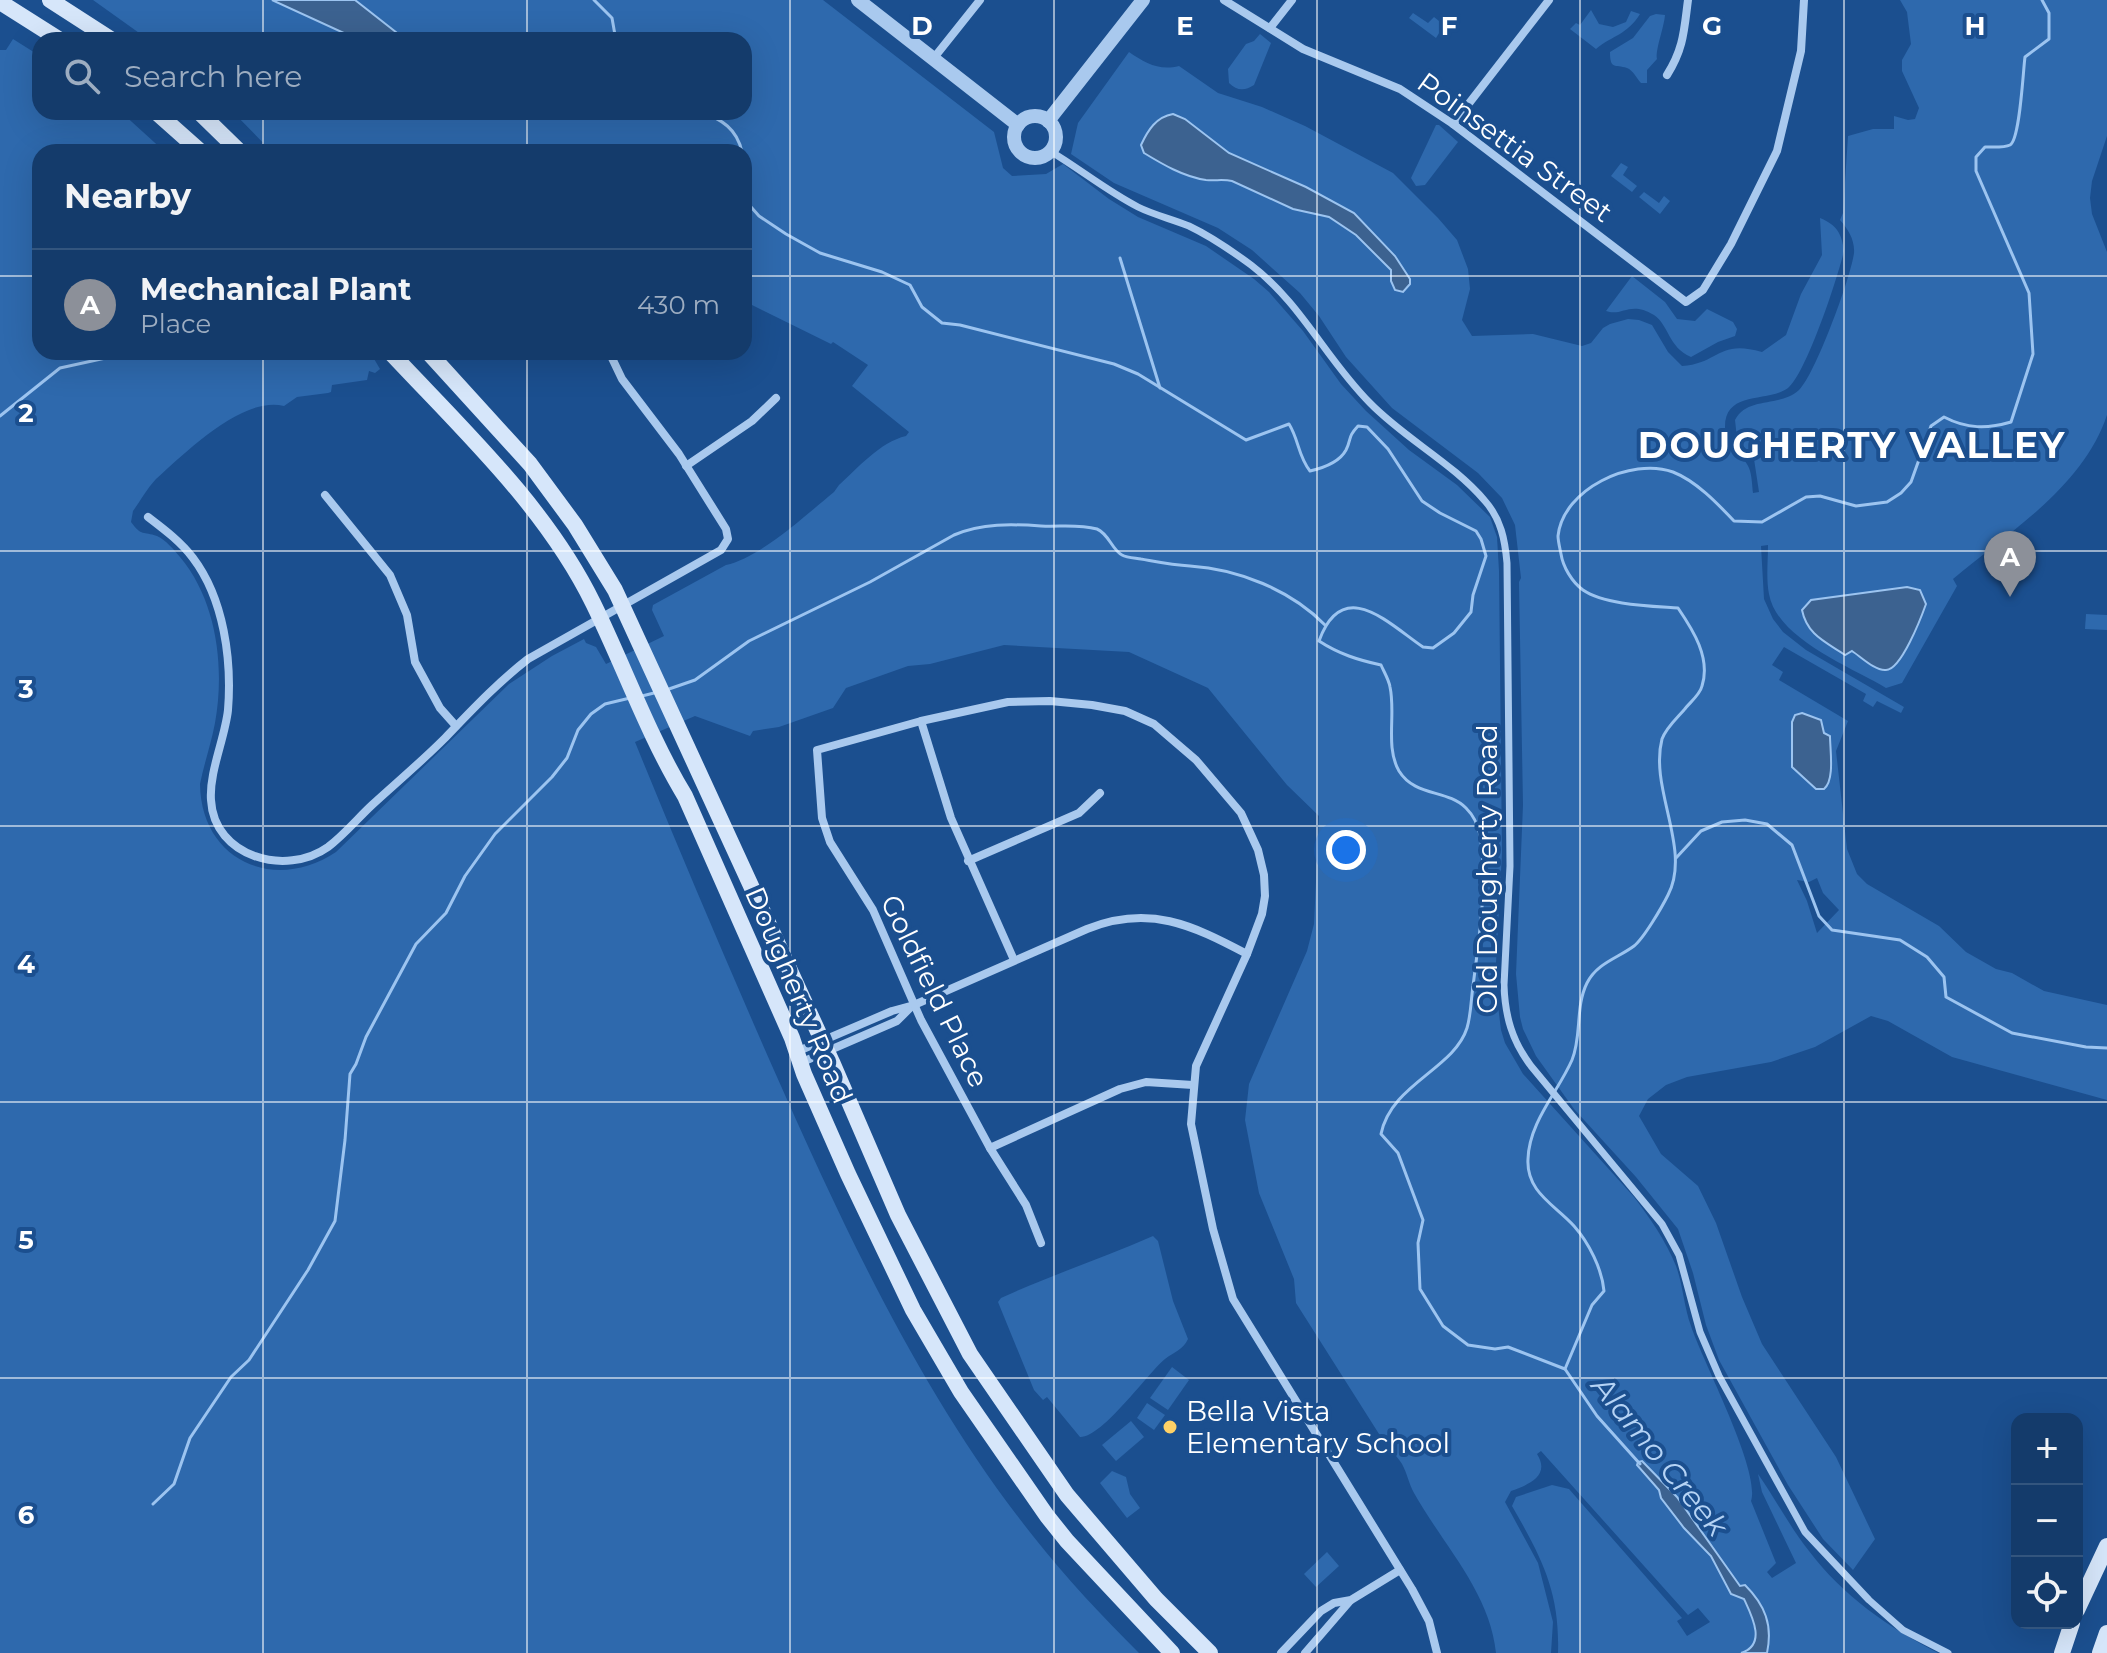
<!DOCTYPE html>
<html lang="en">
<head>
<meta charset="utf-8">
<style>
	:root { --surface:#143b6b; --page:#214673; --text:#f1f3f6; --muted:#9dadc1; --line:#33557e; --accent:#8c9099 }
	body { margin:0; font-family:Montserrat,sans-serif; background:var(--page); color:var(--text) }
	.controls { position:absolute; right:24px; bottom:24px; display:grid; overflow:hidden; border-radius:16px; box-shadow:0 8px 32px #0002 }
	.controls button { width:72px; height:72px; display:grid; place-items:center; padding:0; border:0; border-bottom:2px solid var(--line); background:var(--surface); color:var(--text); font:40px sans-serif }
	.you { position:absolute; left:1346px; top:850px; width:28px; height:28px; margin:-20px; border:6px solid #fff; border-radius:50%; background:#1a73e8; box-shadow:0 0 0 12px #1a73e833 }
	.badge { display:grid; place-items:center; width:52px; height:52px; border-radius:50%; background:var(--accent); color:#fff; font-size:26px; font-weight:700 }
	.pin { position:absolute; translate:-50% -66px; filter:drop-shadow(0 2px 4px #0008) }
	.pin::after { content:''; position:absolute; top:42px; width:28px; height:24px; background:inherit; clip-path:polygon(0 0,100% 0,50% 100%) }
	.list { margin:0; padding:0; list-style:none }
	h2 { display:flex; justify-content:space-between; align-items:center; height:104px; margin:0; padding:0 32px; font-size:34px }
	h2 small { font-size:26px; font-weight:400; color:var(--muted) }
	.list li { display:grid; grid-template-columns:52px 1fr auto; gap:24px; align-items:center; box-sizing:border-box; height:112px; padding:0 32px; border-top:2px solid var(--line) }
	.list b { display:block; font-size:30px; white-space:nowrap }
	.list p { margin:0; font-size:26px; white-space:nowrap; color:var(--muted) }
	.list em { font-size:26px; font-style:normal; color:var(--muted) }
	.icon { flex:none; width:44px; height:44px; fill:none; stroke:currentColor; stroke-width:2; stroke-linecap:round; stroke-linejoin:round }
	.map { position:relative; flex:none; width:2107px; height:1653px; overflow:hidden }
	.search { position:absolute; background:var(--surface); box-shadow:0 8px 32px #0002; left:32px; top:32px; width:720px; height:88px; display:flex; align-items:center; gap:20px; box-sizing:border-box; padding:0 28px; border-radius:24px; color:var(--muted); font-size:30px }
	.panel { position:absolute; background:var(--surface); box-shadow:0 8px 32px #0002; left:32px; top:144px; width:720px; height:216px; border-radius:24px }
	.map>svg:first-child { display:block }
	.green { fill:#2e69ad; fill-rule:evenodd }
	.water { fill:#3c6290; stroke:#9cc4f0; stroke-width:2 }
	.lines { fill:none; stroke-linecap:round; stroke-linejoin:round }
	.stream { stroke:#9cc4f0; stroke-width:3 }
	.pedestrian { stroke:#a9c9ee; stroke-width:7 }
	.minor { stroke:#a9c9ee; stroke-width:8 }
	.tertiary { stroke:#a9c9ee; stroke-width:14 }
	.secondary { stroke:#d6e6fa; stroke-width:16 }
	.grid { fill:none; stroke:#fff; stroke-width:2; stroke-opacity:0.55 }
	.poi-dot { fill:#ffd166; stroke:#1b4f8f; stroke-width:3 }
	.labels { text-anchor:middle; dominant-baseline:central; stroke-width:8; stroke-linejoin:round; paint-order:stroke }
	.street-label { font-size:28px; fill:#fff; stroke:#1b4f8f }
	.poi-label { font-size:28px; fill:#fff; stroke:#1b4f8f; text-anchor:start }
	.water-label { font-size:30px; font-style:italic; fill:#b5d3f5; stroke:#1b4f8f }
	.district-label { font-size:36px; font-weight:bold; letter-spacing:2px; fill:#fff; stroke:#1b4f8f }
	.grid-label { font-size:26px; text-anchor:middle; font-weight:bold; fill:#fff; stroke:#1b4f8f; stroke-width:8; stroke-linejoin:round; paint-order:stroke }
</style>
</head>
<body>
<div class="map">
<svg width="2107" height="1653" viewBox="0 0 2107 1653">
	<rect width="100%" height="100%" fill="#1b4f8f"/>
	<g class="green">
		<path d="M 93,0 L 823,0 L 994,132 L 1003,168 L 1012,176 L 1046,174 L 1063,164 L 1109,199 L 1138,217 L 1206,246 L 1254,279 L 1269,292 L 1303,331 L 1341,384 L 1366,411 L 1409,450 L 1457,485 L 1490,517 L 1497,537 L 1499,571 L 1502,853 L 1495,981 L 1501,1030 L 1505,1043 L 1523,1074 L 1634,1197 C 1650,1218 1666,1241 1676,1266 C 1683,1285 1684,1307 1691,1326 C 1702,1360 1761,1471 1751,1501 L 1776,1563 L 1767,1572 L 1772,1578 L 1796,1563 L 1762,1492 L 1758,1474 C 1776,1500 1790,1527 1809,1551 C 1843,1596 1888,1627 1938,1653 L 1767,1653 C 1772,1625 1766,1605 1745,1585 L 1740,1586 L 1677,1497 L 1641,1461 L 1659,1490 L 1661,1498 L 1684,1528 L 1711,1556 L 1731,1594 L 1743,1599 C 1751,1613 1757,1628 1754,1645 L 1741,1653 L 1558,1653 C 1560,1592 1542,1558 1512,1506 L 1516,1497 L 1552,1485 L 1569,1489 L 1682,1618 L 1677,1621 L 1687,1636 L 1710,1622 L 1698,1608 L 1688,1615 L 1541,1451 L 1537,1454 C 1551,1476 1528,1485 1511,1491 L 1505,1502 L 1538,1563 L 1553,1622 L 1551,1653 L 1496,1653 C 1490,1592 1443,1545 1414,1493 C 1409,1484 1407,1473 1402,1464 C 1398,1457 1391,1451 1386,1445 L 1296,1303 L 1294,1279 L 1259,1193 L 1245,1120 L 1249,1084 L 1307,951 L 1314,924 L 1319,816 L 1287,785 L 1208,688 L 1129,652 L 1004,645 L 930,664 L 908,666 L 846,688 L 833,708 L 779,727 L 753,731 L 750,736 L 695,716 L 635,742 C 681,855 728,966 777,1077 C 848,1237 924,1399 1033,1536 C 1066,1578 1102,1616 1139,1653 L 0,1653 L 0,50 L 6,50 L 13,39 L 40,56 L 40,112 L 121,112 L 165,152 L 40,152 L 40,352 L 370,352 L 380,369 L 375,373 L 369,371 L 367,380 L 332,385 L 331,392 L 328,393 L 297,397 L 284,406 C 243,395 184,454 156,479 C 146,490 141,500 133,511 L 131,522 C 142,537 143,531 157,536 C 166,540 174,550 180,557 C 217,601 225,668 215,723 C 211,744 204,764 200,784 C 201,861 275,893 336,852 L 509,684 L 552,656 L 584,639 L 586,643 L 596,647 L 606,664 L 664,636 L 652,610 L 653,605 L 726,565 C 760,558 807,514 834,492 L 839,485 C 858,468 880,442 906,436 L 909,432 L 852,386 L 868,365 L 833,342 L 831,344 L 744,301 L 744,152 L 272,152 L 233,112 L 744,112 L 744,40 L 149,40 Z"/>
		<path d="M 1900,0 L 2107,0 L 2107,136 L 2092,181 L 2090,198 L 2092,214 L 2107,252 L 2107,415 C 2083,487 2009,532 1953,579 L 1957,586 L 1902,683 L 1886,688 C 1851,667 1777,639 1769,594 C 1766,579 1768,561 1768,545 L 1761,546 L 1764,599 L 1773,619 L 1783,632 L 1806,650 L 1904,707 L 1901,713 L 1877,701 L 1873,707 L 1863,701 L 1866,694 L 1784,647 L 1772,665 L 1783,672 L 1779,680 L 1848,721 L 1836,751 L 1847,849 L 1857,874 L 1867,884 L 1939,926 L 1966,952 L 1996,969 L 2012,973 L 2044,991 L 2107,1005 L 2107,1100 L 1952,1057 L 1888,1021 L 1871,1016 L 1815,1047 L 1771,1062 L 1687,1077 L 1666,1085 L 1648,1099 L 1639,1116 L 1661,1154 L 1698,1186 L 1716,1223 L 1742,1297 L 1762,1344 L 1836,1457 L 1875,1539 L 1853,1570 L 1823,1539 L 1788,1485 L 1719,1360 L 1706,1325 L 1693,1273 L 1678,1229 L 1636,1177 L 1574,1109 L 1536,1056 L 1523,1029 L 1520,1017 L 1516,974 L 1523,805 L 1519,582 L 1521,578 L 1515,525 L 1502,498 L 1478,473 L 1392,408 L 1346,357 L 1319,316 L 1300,293 L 1252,250 L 1218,228 L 1114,183 L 1071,154 L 1078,123 L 1129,52 C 1145,63 1159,71 1179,66 L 1218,93 L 1262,107 L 1305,126 L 1393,173 L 1438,218 L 1457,240 L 1468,269 L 1470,289 L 1462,320 L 1472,336 L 1533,334 L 1582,346 L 1591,343 L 1603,328 L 1610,324 L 1628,319 L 1639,320 L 1652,325 L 1668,352 L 1682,366 C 1720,363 1718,339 1762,352 L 1786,335 L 1801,294 L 1822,255 L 1820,218 C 1837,225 1842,234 1844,251 C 1838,277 1806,374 1788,388 C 1768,403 1725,390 1725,427 C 1725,445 1744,455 1749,468 C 1752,475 1752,485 1753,493 L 1759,492 L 1754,459 L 1737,438 L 1735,420 C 1748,396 1779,408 1799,390 C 1815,375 1851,277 1854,253 C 1855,240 1848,229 1840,220 L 1843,213 L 1848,136 L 1873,129 L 1894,129 L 1894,116 L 1908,120 L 1915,119 L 1919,108 L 1902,71 L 1902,60 L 1911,44 L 1907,12 ZM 1185,119 L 1229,153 L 1306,187 L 1354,213 L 1395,256 L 1410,279 L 1391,277 L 1391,270 L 1356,235 L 1328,217 L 1293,209 L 1232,181 C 1223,179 1215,181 1206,180 C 1184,177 1163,164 1144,153 L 1142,149 L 1144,138 L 1152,125 ZM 1817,878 L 1823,893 L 1839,910 L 1817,933 L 1807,901 L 1797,880 L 1809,882 Z"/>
		<path d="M 1591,10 L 1599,24 L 1613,27 L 1626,22 L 1631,11 L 1640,14 C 1627,35 1613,35 1596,49 L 1570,29 L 1576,23 L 1580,25 Z"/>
		<polygon points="1413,13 1428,23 1434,17 1439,21 1441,30 1436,38 1409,18"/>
		<path d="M 1656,14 L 1665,15 C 1664,28 1655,50 1657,59 L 1647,70 L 1647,83 L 1641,83 C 1637,79 1633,70 1627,68 C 1615,64 1610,70 1610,52 L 1633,38 L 1650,16 Z"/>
		<path d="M 1260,34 L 1271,43 L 1254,85 C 1245,91 1237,91 1229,83 L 1228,69 L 1246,44 L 1254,41 Z"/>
		<polygon points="1436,125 1439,125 1458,142 1425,185 1416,186 1411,178"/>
		<polygon points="1621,163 1628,167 1623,175 1637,186 1632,192 1611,176"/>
		<polygon points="1644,192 1659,203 1664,196 1670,201 1660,214 1639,197"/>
		<path d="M 1632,276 L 1665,302 L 1677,319 L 1695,321 L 1707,309 L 1733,322 L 1737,329 L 1735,336 L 1718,342 L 1691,357 C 1668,347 1669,325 1654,315 C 1630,300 1622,317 1606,311 Z"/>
		<polygon points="2086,614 2107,615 2107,630 2085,629"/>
		<path d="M 1153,1236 L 1158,1241 L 1173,1301 L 1188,1339 C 1183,1350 1174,1352 1165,1359 C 1147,1374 1102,1438 1080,1437 L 1047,1397 L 1043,1400 L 1034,1390 L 998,1302 L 1001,1298 C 1051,1275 1103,1258 1153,1236 Z"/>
		<polygon points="1172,1367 1189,1380 1168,1410 1150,1398"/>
		<polygon points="1147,1403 1165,1415 1154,1430 1137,1418"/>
		<polygon points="1131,1421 1144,1437 1116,1461 1102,1445"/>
		<polygon points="1112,1471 1126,1477 1130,1494 1140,1508 1127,1518 1100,1483"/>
		<polygon points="1327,1552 1339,1566 1316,1587 1304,1574"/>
	</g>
	<g class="water">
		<polygon points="272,0 355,0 406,40 359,40"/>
		<path d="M 1173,114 L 1185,119 L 1229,153 L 1306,187 L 1354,213 L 1395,256 L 1410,279 L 1410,284 L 1403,292 L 1395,290 L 1391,281 L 1391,270 L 1356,235 L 1329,217 L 1293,209 L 1232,181 C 1223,179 1215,181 1206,180 C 1184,177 1162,164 1144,153 L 1141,145 C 1148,130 1156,117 1173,114 Z"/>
		<path d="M 1907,587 L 1920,590 L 1926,604 C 1921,618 1901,670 1886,670 C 1875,671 1861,657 1852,651 L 1845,655 C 1826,642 1807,635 1802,610 L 1811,600 Z"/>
		<path d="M 1802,713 L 1821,720 L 1824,733 L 1830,736 C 1830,750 1835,780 1824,789 L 1816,789 L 1792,767 L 1792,722 L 1795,715 Z"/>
		<path d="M 1642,1461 L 1677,1497 L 1740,1586 L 1745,1585 C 1765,1605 1773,1625 1767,1653 L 1741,1653 C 1767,1645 1752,1616 1744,1599 L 1731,1594 L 1711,1556 L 1684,1528 L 1661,1498 L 1659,1490 L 1637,1465 L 1638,1462 Z"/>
	</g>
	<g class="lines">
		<g class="stream">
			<polyline points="594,0 612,18 615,35 621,40"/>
			<path d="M 700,112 C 722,119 737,129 742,152"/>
			<path d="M 744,199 L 759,216 L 786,234 L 820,253 L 882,272 L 910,285 L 922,307 L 942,323 L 960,325 L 1114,364 L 1138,374 L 1246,440 L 1289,424 C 1299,440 1298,456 1310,471 C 1323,468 1339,463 1346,450 C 1352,438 1347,438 1358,426 L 1367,427 L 1388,449 L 1422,501 L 1440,513 L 1476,531 L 1481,539 L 1486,556 L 1473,595 L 1471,612 L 1454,633 L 1433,648 L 1423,647 C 1389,624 1343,575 1319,641 C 1339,654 1358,660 1381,665 C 1384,672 1389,680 1390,687 C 1396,714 1385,747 1399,771 C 1415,797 1447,789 1466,808 C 1473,815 1478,825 1480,835 C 1488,883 1479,938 1473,986 C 1471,999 1471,1015 1467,1028 C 1454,1069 1391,1084 1381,1134 L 1398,1153 L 1423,1220 L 1418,1243 L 1420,1289 L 1443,1326 L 1468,1345 L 1495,1349 L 1508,1347 L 1565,1369"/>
			<polyline points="1120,258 1160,388"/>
			<polyline points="183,352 228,358 243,352"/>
			<polyline points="0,416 60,368 133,352"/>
			<path d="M 669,689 L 695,680 L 749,641 L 870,582 L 954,535 C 982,523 1012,524 1041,526 C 1060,527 1078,524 1097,529 C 1109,534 1112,550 1122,555 C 1127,558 1136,558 1141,559 C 1158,562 1172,565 1190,566 C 1238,569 1291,590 1325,625"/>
			<polyline points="642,696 658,692"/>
			<polyline points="1676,858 1701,831 1722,822 1745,820 1767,824 1792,845 1819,916 1832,930 1900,940 1927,957 1944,977 1946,997 2012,1033 2086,1047 2107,1048"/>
			<path d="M 1640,1464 L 1597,1416 L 1565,1369 L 1592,1305 L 1604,1291 C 1602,1269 1589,1243 1574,1226 C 1555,1205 1526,1192 1528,1159 C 1529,1122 1558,1092 1572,1060 C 1582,1036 1575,1007 1587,983 C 1597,963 1618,958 1634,946 C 1644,938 1662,907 1668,895 C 1692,849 1649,789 1662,739 C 1666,728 1676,719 1684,710 C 1689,703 1700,695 1702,686 C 1711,658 1693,630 1678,608 C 1651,606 1605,605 1583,590 C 1572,582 1563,567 1561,554 C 1560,549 1558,541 1558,536 C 1563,489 1631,457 1673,472 C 1696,481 1717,503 1734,521 L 1762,522 L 1806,497 L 1820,496 L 1856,506 L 1887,502 L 1901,493 L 1911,482 L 1931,426 L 1944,417 C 1967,429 1987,429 2011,422 L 2033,354 L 2029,293 L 1976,171 L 1976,157 L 1985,147 C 1992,147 2004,148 2010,145 C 2020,140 2023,71 2025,57 L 2049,39 L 2049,13 L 2042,0"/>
			<polyline points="153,1504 174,1484 190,1438 231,1377 249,1360 308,1270 335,1221 345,1140 350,1074 356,1064 366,1037 416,944 446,913 465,876 495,834 552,777 567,758 578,730 591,714 605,704 630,698"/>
		</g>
		<path class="pedestrian" d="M 1050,151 C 1080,169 1107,191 1138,207 C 1154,215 1172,219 1189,226 C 1210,236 1232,251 1251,265 C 1301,303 1326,359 1370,403 C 1405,439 1453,463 1485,501 C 1501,519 1505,540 1507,563 L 1510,866 L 1504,985 C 1505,1016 1512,1041 1531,1066 L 1662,1224 L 1679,1255 L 1700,1332 L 1719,1376 L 1805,1532 L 1869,1600 L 1903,1630 L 1948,1653"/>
		<g class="minor">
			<polyline points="1224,0 1303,49 1400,89 1453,124 1686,302 1703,290 1731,244 1777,151 1801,51 1804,0"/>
			<polyline points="1270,28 1292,0"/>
			<polyline points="933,59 980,0"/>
			<path d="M 1667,75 C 1684,48 1684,30 1688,0"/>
			<polyline points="1453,124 1549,0"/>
			<polyline points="686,466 752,421 776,398"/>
			<polyline points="325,495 390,575 407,615 415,662 440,708 456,726"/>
			<path d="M 148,517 C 165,530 181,542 193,558 C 224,599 232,660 228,710 C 225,738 209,772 211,800 C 214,857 286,877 328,847 C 344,835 358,818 372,805 C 396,783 421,762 444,739 C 471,711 497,683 528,659 L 721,550 L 728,539 L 726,529 L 679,454 L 622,379 L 611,356"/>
			<polyline points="921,721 951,818 1014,960"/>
			<polyline points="968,861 1079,813 1100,793"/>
			<path d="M 796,1052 L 892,1011 L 914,1005 L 1087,929 C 1149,904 1192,925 1247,954"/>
			<polyline points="800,1063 897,1021 913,1005"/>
			<polyline points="990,1148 1120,1089 1146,1082 1193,1085"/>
			<polyline points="1041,1243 1026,1205 990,1148 921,1020 873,910 830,842 822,818 817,750 921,721 1008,702 1050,701 1092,705 1125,711 1154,724 1196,760 1241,813 1258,850 1264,875 1265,896 1262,914 1247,954 1196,1066 1191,1124 1213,1229 1233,1299 1412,1589 1429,1621 1437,1653"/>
			<polyline points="1281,1653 1321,1611 1334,1603 1351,1600 1400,1570"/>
			<polyline points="1305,1653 1350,1601"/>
		</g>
		<g class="tertiary">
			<polyline points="858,0 1018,125"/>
			<circle cx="1035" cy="137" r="21"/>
			<polyline points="1048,121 1143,0"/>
		</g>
		<g class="secondary">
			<polyline points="50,0 112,40"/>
			<polyline points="0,2 60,40"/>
			<polyline points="156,112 201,152"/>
			<polyline points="199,112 240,152"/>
			<path d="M 390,352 C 462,429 546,507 593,603 C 624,666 648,735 685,796 L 792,1038 L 804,1074 L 848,1174 L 913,1310 L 961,1392 L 1047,1516 L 1067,1541 L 1172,1653"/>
			<polyline points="428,352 530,464 575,525 615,590 832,1062 898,1215 970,1354 1067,1495 1156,1599 1210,1653"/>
			<polyline points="2077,1610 2107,1546"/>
			<polyline points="2062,1653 2072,1623"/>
			<polyline points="2100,1653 2107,1633"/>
		</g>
	</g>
	<path class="grid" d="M 263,0 L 263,40M 527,0 L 527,40M 790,0 L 790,1653M 1054,0 L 1054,1653M 1317,0 L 1317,1653M 1580,0 L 1580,1653M 1844,0 L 1844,1653M 263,112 L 263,152M 527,112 L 527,152M 0,276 L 40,276M 744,276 L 2107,276M 263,352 L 263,1653M 527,352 L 527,1653M 0,551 L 2107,551M 0,826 L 2107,826M 0,1102 L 2107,1102M 0,1378 L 2107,1378"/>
	<circle class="poi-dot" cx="1170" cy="1427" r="8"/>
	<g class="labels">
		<g class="street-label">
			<text transform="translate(1515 147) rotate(36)">Poinsettia Street</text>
			<text transform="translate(1487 869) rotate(-90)">Old Dougherty Road</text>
			<text transform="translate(935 991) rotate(64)">Goldfield Place</text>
			<text transform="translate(799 995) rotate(67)">Dougherty Road</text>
		</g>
		<g class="poi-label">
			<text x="1186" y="1411">Bella Vista<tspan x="1186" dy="32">Elementary School</tspan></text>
		</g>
		<g class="water-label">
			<text transform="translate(1660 1456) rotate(51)">Alamo Creek</text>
		</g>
		<g class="district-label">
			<text x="1852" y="445">DOUGHERTY VALLEY</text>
		</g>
	</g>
	<g class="grid-label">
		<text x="922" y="35">D</text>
		<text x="1185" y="35">E</text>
		<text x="1449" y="35">F</text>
		<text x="1712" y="35">G</text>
		<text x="1975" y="35">H</text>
		<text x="26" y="422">2</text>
		<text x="26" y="698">3</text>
		<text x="26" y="973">4</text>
		<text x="26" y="1249">5</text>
		<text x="26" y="1524">6</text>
	</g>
</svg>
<div class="controls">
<button>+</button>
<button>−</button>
<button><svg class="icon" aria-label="locate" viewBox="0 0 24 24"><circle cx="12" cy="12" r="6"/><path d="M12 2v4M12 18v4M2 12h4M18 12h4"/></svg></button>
</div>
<div class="you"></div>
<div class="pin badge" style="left:2010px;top:597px">A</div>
<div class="search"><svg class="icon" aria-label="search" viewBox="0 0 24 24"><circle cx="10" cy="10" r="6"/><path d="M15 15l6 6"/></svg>Search here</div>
<section class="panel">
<h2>Nearby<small></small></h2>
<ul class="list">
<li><span class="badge">A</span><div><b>Mechanical Plant</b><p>Place</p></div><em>430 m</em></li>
</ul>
</section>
</div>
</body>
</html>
